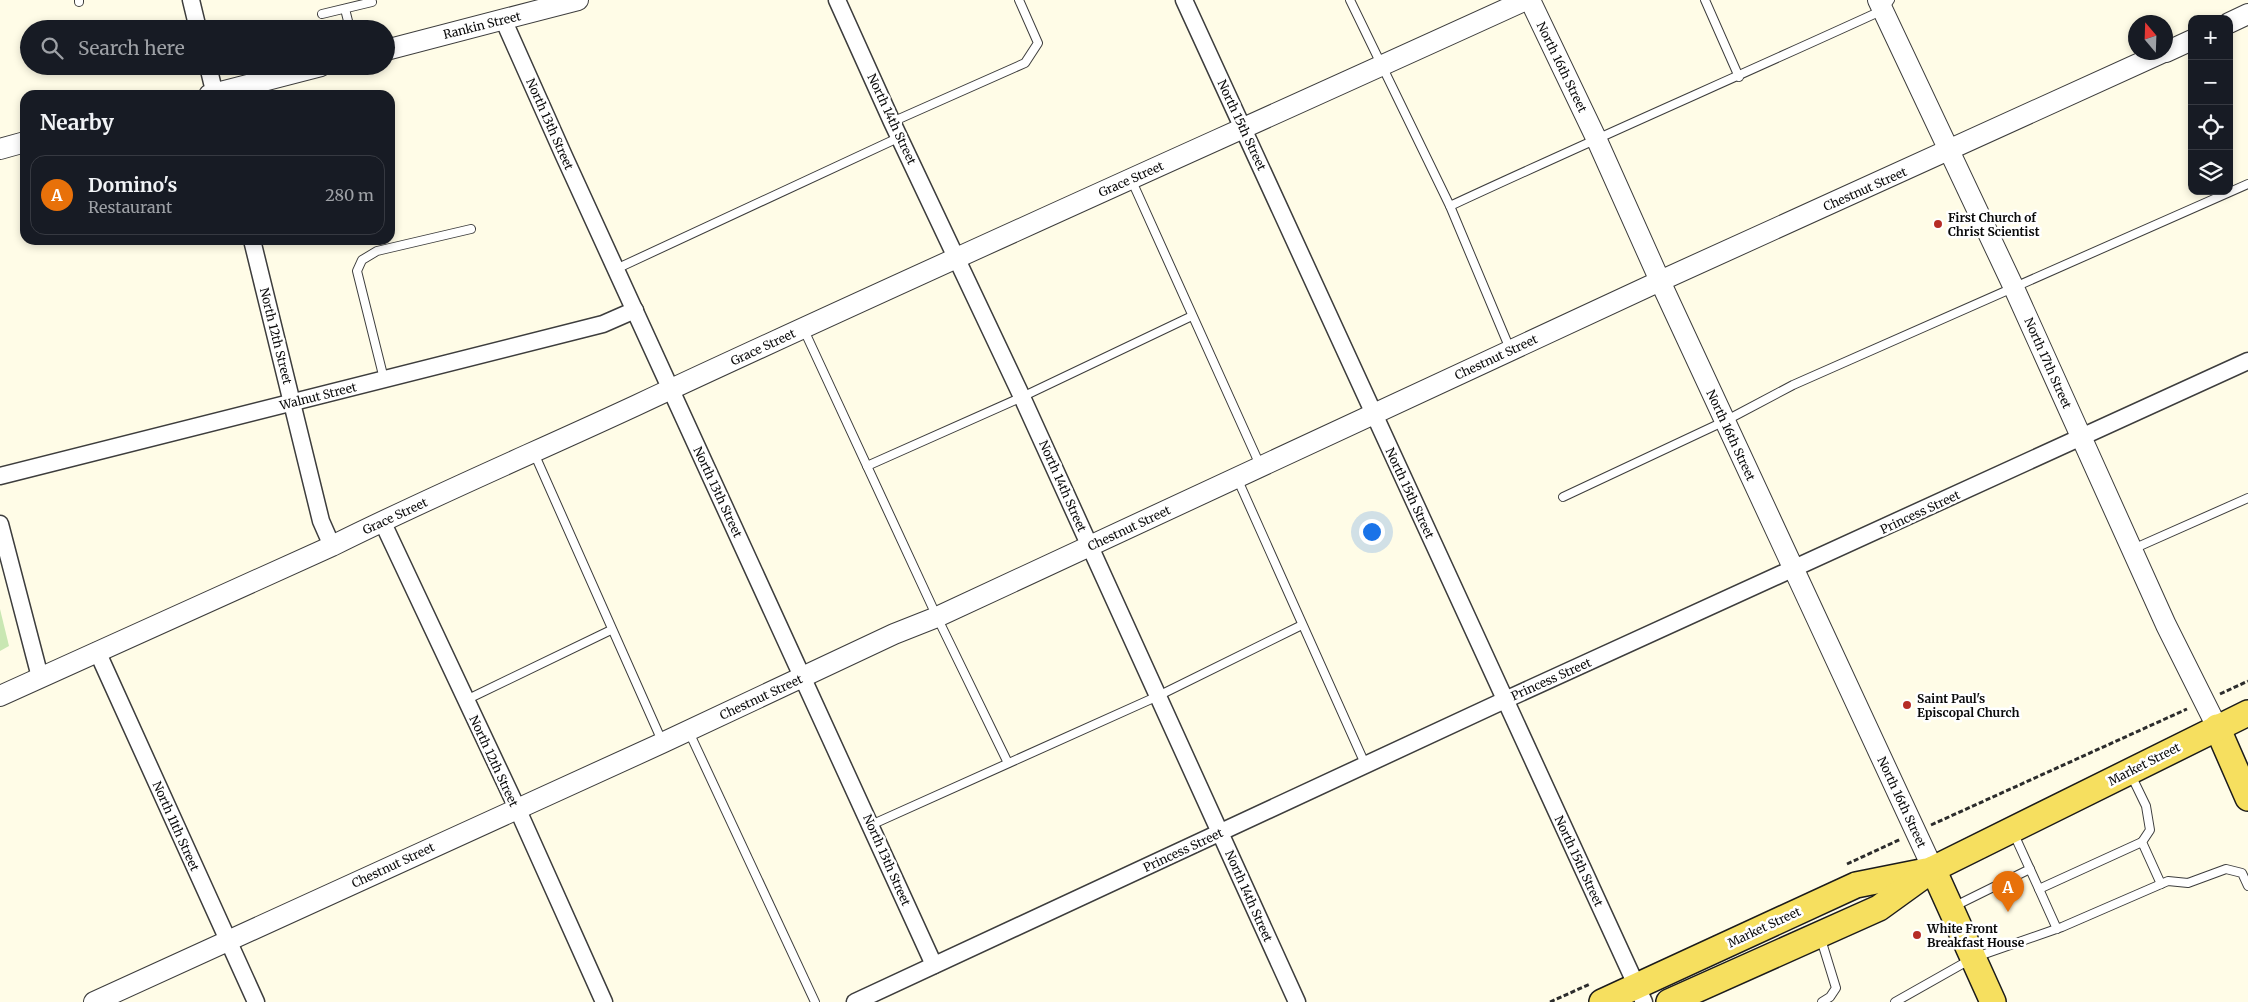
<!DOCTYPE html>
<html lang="en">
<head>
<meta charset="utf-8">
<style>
	:root { --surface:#171b24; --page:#20242c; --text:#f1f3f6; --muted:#9ea1a6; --line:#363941; --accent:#d69998 }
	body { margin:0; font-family:Merriweather,serif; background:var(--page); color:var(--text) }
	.controls { position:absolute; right:15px; top:15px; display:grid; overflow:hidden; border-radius:10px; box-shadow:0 2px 8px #0003 }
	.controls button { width:45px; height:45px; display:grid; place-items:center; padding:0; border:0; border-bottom:1px solid var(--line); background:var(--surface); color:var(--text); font:25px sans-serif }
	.compass { position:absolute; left:2128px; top:15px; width:45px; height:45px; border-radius:50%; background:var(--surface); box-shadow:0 2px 8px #0003; rotate:341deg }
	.you { position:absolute; left:1371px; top:531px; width:18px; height:18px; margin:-12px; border:4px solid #fff; border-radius:50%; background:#1a73e8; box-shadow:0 0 0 8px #1a73e833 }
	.badge { display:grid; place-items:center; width:32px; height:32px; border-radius:50%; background:var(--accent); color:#fff; font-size:16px; font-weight:700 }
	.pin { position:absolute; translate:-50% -41px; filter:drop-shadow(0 1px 2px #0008) }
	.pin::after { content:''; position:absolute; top:26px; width:18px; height:15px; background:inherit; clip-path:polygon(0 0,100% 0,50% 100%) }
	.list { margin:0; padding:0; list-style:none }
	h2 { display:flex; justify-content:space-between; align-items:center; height:65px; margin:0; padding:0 20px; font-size:21px }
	h2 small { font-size:16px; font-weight:400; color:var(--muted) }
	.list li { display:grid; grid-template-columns:32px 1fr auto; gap:15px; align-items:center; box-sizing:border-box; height:80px; margin:0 10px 10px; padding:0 10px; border:1px solid var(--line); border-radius:15px }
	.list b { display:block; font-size:19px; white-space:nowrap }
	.list p { margin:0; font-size:16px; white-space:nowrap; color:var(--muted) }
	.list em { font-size:16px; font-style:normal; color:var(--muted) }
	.icon { flex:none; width:28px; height:28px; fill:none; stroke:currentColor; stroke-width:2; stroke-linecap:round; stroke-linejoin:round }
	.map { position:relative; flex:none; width:2248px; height:1002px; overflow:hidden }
	.search { position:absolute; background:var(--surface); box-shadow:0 2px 8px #0003; left:20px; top:20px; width:375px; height:55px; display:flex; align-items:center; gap:12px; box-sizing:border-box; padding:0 18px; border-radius:28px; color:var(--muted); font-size:19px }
	.panel { position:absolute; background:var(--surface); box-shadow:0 2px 8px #0003; left:20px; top:90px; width:375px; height:155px; border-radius:15px }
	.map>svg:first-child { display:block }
	.green { fill:#c9e7b3 }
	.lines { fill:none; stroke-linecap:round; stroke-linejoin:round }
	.service-casing { stroke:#3d3d3d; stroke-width:10 }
	.minor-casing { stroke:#3d3d3d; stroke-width:19 }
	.tertiary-casing { stroke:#3d3d3d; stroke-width:22 }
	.primary-casing { stroke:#1b1b1b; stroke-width:28 }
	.path { stroke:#2c2c2c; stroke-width:3; stroke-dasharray:5 2.5; stroke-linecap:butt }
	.service { stroke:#fff; stroke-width:8 }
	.minor { stroke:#fff; stroke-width:16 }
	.tertiary { stroke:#fff; stroke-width:20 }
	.primary { stroke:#f6df5f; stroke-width:25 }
	.poi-dot { fill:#b62c26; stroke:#fff; stroke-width:2 }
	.labels { text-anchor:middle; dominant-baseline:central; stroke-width:5; stroke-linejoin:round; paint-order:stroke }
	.street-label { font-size:12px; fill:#0a0a0a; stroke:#fff }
	.poi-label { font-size:12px; font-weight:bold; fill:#0a0a0a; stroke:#fff; text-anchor:start }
</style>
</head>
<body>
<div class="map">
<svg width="2248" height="1002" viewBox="0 0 2248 1002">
	<rect width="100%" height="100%" fill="#fffce7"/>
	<polygon class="green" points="0,609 9,646 0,651"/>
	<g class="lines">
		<g class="service-casing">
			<g id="service">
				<polyline points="79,0 79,2"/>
				<polyline points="1350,0 1450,206 1510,349"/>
				<polyline points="1705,0 1739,77"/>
				<polyline points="345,9 350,29"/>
				<polyline points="322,14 372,2"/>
				<polyline points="892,122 1025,63 1038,43 1019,0"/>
				<polyline points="1131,179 1260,465"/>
				<path d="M 1450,206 C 1594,139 1739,76 1883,10 L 1890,0"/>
				<polyline points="616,269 900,137"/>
				<polyline points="804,330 937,617 1008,763"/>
				<polyline points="384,379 357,271 362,260 377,251 471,229"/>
				<polyline points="534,453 662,741"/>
				<polyline points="867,466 1022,397 1192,316"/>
				<polyline points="1237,478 1366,766"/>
				<polyline points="1563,497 1725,421 1793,385 2248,184"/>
				<polyline points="2133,549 2248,498"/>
				<polyline points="466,700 611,630"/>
				<polyline points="689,732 815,1002"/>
				<polyline points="2131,775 2146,806 2150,830 2142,842 2161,884"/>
				<polyline points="871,825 1158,696 1302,625"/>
				<polyline points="2013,832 2039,889 2142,842"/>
				<polyline points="2039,889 2057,929"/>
				<polyline points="1953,907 2030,869"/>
				<polyline points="1820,936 1836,988 1830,997 1822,1002"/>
				<polyline points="1895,1002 1973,958 2062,927 2168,881 2188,883 2226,869 2242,873 2248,886"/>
			</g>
		</g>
		<g class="minor-casing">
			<g id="minor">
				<polyline points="191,0 198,29"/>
				<polyline points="837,0 892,122 1022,397 1297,1002"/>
				<polyline points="1184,0 1644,1002"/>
				<polyline points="503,19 564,156 934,965"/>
				<polyline points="208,66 215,95"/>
				<polyline points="252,240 321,521 332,546"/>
				<polyline points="0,476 603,324 635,310"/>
				<polyline points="382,521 517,808 604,1002"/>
				<polyline points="0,524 40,677"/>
				<polyline points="97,651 256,1002"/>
				<polyline points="855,1002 1505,700 2248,361"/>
			</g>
		</g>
		<g class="tertiary-casing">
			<g id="tertiary">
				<polyline points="1530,0 1596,138 1660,281 1933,869"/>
				<polyline points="1878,0 2014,288 2166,625 2217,727"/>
				<polyline points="2229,23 2248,14"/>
				<polyline points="386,50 578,0"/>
				<polyline points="2166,52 2192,40"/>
				<polyline points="209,95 321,66"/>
				<polyline points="0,149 25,142"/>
				<path d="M 0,696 L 332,546 C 432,496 536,452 637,405 C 932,267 1230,135 1526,0"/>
				<polyline points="94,1002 662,743 894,634 937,617 1660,281 2164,52"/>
			</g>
		</g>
		<g class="primary-casing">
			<g id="primary">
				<polyline points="2217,727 2248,798"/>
				<polyline points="1933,869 1993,1002"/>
				<polyline points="1602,1002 1856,885 1926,871"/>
				<polyline points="1669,1002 1879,908 1933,869 2248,713"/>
			</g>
		</g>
		<g class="path">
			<polyline points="2220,694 2248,681"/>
			<polyline points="1931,825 2187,709"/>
			<polyline points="1847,864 1901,839"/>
			<polyline points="1550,1002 1590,984"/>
		</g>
		<use href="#service" class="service"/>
		<use href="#minor" class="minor"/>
		<use href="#tertiary" class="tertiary"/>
		<use href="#primary" class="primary"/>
	</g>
	<g class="poi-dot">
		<circle cx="1938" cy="224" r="5"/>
		<circle cx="1907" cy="705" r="5"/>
		<circle cx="1917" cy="935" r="5"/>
	</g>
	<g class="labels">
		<g class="street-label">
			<text transform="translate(482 25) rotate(-14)">Rankin Street</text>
			<text transform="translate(1562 67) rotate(64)">North 16th Street</text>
			<text transform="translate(892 119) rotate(65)">North 14th Street</text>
			<text transform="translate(550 124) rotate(66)">North 13th Street</text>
			<text transform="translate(1242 125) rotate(65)">North 15th Street</text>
			<text transform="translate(1131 179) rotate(-24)">Grace Street</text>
			<text transform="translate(1865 189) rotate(-24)">Chestnut Street</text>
			<text transform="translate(276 336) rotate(76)">North 12th Street</text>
			<text transform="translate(763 347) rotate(-25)">Grace Street</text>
			<text transform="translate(1496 357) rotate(-25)">Chestnut Street</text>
			<text transform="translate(2048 363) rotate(66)">North 17th Street</text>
			<text transform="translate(318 396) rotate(-14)">Walnut Street</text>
			<text transform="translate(1731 435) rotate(65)">North 16th Street</text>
			<text transform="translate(1063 486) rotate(66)">North 14th Street</text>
			<text transform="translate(718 492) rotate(65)">North 13th Street</text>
			<text transform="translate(1410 493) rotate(65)">North 15th Street</text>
			<text transform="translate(1920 512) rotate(-25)">Princess Street</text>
			<text transform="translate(395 516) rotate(-25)">Grace Street</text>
			<text transform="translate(1129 528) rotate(-25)">Chestnut Street</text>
			<text transform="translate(1551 679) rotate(-24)">Princess Street</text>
			<text transform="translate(761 697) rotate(-25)">Chestnut Street</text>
			<text transform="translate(494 761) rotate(65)">North 12th Street</text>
			<text transform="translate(2144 764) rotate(-27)">Market Street</text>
			<text transform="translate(1902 802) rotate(65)">North 16th Street</text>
			<text transform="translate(176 826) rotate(66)">North 11th Street</text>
			<text transform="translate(1183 850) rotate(-25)">Princess Street</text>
			<text transform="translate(887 860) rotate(66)">North 13th Street</text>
			<text transform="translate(1579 861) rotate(65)">North 15th Street</text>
			<text transform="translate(393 865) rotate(-25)">Chestnut Street</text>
			<text transform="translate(1249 896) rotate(66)">North 14th Street</text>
			<text transform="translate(1764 927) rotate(-25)">Market Street</text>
		</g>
		<g class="poi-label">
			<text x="1948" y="217">First Church of<tspan x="1948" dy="14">Christ Scientist</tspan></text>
			<text x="1917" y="698">Saint Paul's<tspan x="1917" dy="14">Episcopal Church</tspan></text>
			<text x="1927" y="928">White Front<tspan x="1927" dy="14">Breakfast House</tspan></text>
		</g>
	</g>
</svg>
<div class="controls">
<button>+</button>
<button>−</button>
<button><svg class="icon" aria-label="locate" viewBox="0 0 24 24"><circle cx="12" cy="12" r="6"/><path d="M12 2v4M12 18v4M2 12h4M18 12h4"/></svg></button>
<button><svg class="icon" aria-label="layers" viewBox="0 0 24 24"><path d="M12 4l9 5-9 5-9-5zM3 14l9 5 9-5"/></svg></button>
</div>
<svg class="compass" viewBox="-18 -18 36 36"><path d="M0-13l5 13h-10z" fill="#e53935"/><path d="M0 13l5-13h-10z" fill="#9ea1a6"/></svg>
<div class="you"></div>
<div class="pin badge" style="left:2008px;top:912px;background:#e8710a">A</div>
<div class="search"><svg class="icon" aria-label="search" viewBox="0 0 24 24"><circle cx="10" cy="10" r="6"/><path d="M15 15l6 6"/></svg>Search here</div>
<section class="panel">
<h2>Nearby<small></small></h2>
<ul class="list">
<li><span class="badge" style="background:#e8710a">A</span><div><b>Domino's</b><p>Restaurant</p></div><em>280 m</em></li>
</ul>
</section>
</div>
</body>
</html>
